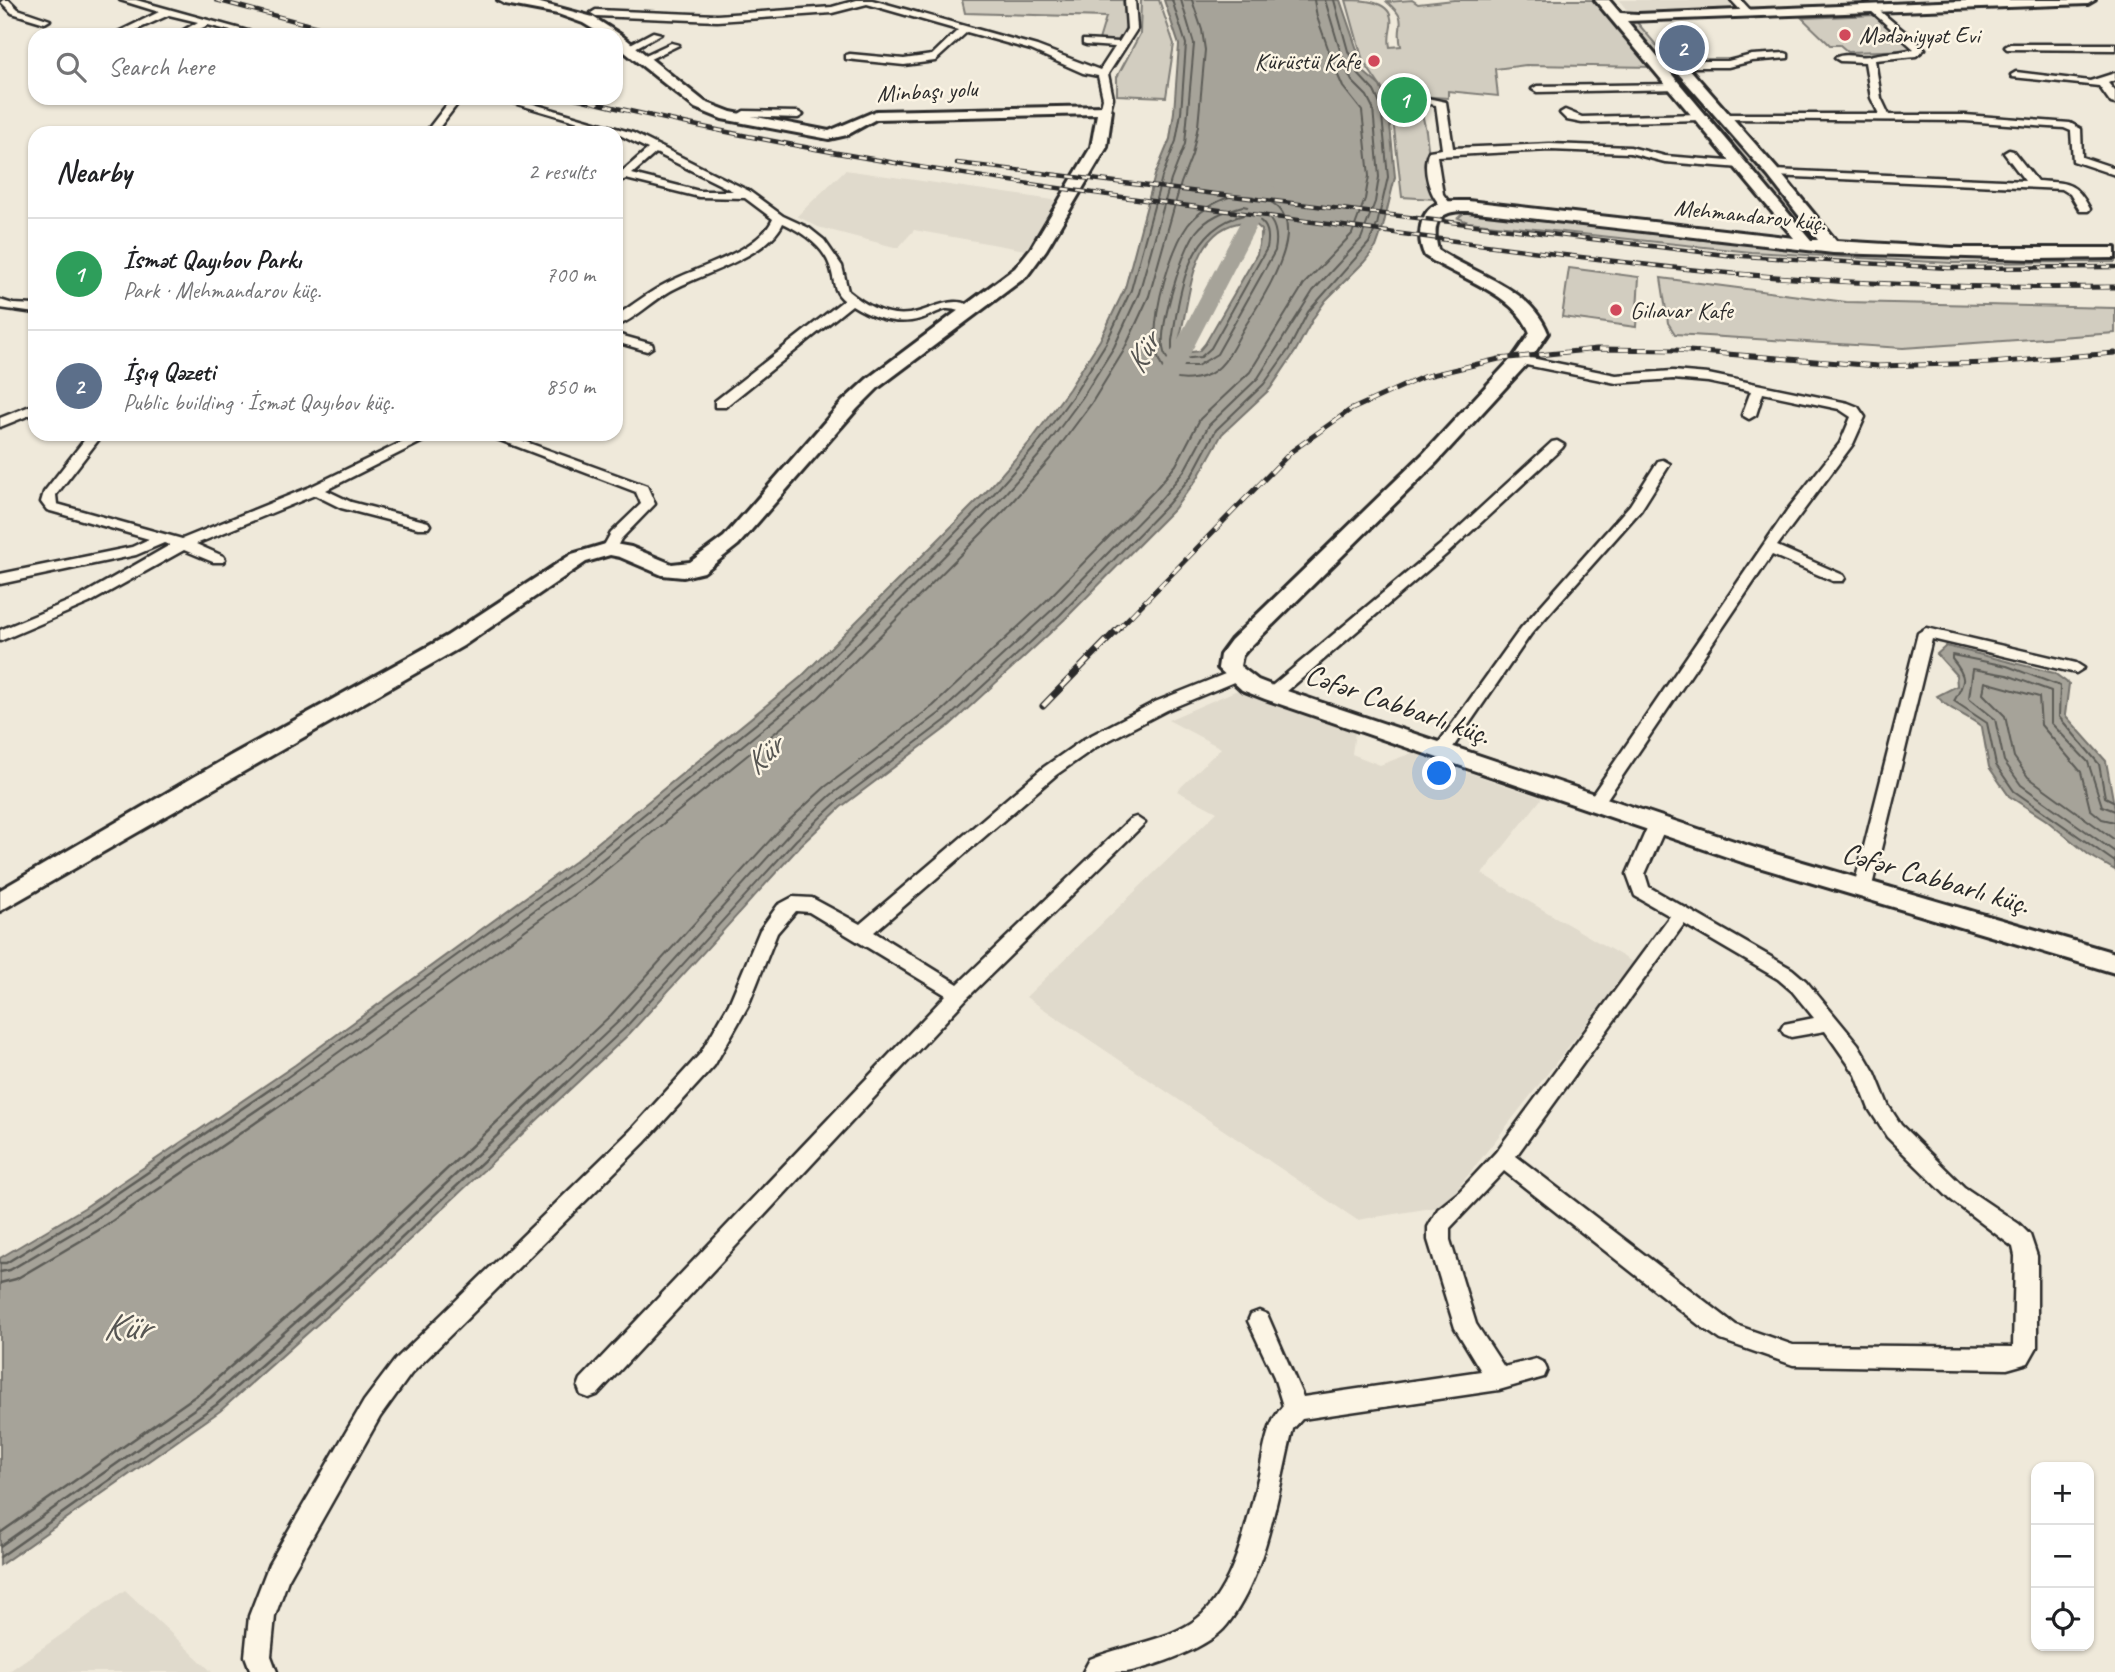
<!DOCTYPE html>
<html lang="en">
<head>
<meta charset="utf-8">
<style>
	:root { --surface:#fff; --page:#f6f6f6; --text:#202124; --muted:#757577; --line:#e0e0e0; --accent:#0b8043 }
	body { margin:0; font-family:Caveat,sans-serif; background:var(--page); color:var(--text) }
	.controls { position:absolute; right:21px; bottom:21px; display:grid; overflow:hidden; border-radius:14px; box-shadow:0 2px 5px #0004 }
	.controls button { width:63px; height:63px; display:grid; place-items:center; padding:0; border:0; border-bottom:2px solid var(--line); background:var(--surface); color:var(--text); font:35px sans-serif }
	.you { position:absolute; left:1440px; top:774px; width:24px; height:24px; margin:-18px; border:5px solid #fff; border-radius:50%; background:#1a73e8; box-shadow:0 0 0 10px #1a73e833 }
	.badge { display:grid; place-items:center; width:46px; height:46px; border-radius:50%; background:var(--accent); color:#fff; font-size:23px; font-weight:700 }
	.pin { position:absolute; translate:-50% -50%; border:4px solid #fff; box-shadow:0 2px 7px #0006 }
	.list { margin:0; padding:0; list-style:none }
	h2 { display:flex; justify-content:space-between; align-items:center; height:91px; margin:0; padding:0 28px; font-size:30px }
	h2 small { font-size:23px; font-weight:400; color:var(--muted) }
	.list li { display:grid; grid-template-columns:46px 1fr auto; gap:21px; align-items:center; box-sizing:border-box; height:112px; padding:0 28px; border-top:2px solid var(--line) }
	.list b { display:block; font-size:26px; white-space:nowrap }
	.list p { margin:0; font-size:23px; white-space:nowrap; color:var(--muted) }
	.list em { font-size:23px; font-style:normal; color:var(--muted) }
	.icon { flex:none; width:38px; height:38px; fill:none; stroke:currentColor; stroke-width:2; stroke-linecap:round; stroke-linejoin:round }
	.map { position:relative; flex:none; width:2115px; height:1672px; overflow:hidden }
	.search { position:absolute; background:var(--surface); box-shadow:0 2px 5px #0004; left:28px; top:28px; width:595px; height:77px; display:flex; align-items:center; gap:18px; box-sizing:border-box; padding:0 24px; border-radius:21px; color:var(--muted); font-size:26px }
	.panel { position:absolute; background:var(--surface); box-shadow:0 2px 5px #0004; left:28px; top:126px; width:595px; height:315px; border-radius:21px }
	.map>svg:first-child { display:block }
	.built { fill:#e0dacc }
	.green { fill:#d2cdc0; stroke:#7e7c76; stroke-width:2 }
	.water { fill:#a6a399; stroke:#75736d; stroke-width:2; fill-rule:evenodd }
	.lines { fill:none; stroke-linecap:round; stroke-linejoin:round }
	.shore-far1 { stroke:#5c5b57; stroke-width:2 }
	.shore { stroke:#5c5b57; stroke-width:2.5 }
	.river { fill:#a6a399; fill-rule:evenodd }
	.street-casing { stroke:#2b2b2b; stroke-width:5 }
	.secondary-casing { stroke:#2b2b2b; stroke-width:6 }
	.street { fill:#fcf5e5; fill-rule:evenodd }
	.secondary { fill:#fcf5e5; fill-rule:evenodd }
	.rail-far2-casing { stroke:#2b2b2b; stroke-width:4.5 }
	.rail-far1-casing { stroke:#2b2b2b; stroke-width:5 }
	.rail-casing { stroke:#2b2b2b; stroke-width:7 }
	.rail-far2 { stroke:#fcf5e5; stroke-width:2.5; stroke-dasharray:8; stroke-linecap:butt }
	.rail-far1 { stroke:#fcf5e5; stroke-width:3.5; stroke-dasharray:10; stroke-linecap:butt }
	.rail { stroke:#fcf5e5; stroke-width:4.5; stroke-dasharray:13; stroke-linecap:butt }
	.poi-dot { fill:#d1495b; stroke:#fcf5e5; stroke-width:2.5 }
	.labels { text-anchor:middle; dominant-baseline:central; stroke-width:5; stroke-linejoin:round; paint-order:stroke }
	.far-poi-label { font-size:24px; fill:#2b2b2b; stroke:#fcf5e5; text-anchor:start }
	.far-street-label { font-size:24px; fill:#2b2b2b; stroke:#fcf5e5 }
	.street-label { font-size:30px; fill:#2b2b2b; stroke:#fcf5e5 }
	.water-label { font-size:32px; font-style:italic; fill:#565552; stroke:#fcf5e5 }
	.near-water-label { font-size:38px; font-style:italic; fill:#565552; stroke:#fcf5e5 }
</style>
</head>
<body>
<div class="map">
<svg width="2115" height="1672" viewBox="0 0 2115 1672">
	<rect width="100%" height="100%" fill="#efe9da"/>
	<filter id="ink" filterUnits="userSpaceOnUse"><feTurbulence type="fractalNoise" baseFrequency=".0143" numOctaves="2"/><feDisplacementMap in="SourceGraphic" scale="14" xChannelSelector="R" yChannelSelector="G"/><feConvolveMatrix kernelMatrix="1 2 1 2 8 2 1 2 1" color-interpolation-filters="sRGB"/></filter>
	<g filter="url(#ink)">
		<g class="built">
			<polygon points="1619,0 1732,0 1743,12 1642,16 1630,14"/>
			<polygon points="845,170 1060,201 1025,250 914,230 898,248 818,227 797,216"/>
			<polygon points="1242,688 1355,732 1352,754 1380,765 1412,753 1542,798 1482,874 1634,963 1444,1206 1357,1220 1026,997 1217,812 1177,791 1221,748 1168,720"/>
			<polygon points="125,1590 212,1672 8,1672"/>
		</g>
		<g class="green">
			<polygon points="962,0 1123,0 1126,26 1120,42 1099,40 1106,17 965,13"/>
			<polygon points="1141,0 1159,0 1174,44 1166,97 1117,95 1117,77 1140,34"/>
			<path d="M 1346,0 C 1360,0 1388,0 1391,18 C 1393,28 1387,33 1390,47 L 1401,46 C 1395,22 1411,23 1387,2 L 1412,0 L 1418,4 L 1454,0 L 1599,0 L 1654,67 L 1526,65 L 1495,69 L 1498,96 L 1448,91 L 1448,98 L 1418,96 L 1426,131 L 1434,199 L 1402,197 L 1391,102 L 1363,61 Z"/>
			<polygon points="1877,15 1916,50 1848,52 1840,45 1830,45 1802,18"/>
			<polygon points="1623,20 1635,20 1708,106 1699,106"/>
			<polygon points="1716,114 1824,243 1812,242 1706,115"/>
			<polygon points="1466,211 1705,240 1871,255 2115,257 2115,262 1951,263 1751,252 1468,222 1458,218"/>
			<polygon points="1569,268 1639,277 1636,327 1562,317"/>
			<polygon points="1661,278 1846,302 2115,308 2115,333 1903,348 1675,334 1668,323"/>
		</g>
		<g class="water">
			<path d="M 1164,0 L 1340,0 L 1365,73 L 1380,86 L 1388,104 L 1395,177 L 1383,227 L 1376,247 L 1364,262 L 1326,300 L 1314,317 L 1295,352 L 1270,389 L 1222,434 L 1197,479 L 1174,509 L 1064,620 L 950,725 L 841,807 L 801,845 L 630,1033 L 358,1288 L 220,1411 L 0,1565 L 0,1258 L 84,1208 L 295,1065 L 574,862 L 801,677 L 985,493 L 1030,442 L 1069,389 L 1100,340 L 1125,288 L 1155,175 L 1170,139 L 1174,112 L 1179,45 ZM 1245,222 L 1254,223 L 1262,230 L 1257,254 L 1205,344 L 1199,351 L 1184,353 L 1179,347 L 1179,340 C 1191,299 1189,227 1245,222 Z"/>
			<path d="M 1946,646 L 2054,673 L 2069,684 L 2065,715 L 2106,761 L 2115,810 L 2115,870 L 2089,855 L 2046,820 L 2009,796 L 1989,767 L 1982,727 C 1967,715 1948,710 1937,696 L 1957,686 L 1956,675 L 1937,654 Z"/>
		</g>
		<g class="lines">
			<g class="shore-far1">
				<path d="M 1232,196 C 1329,192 1274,281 1247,323 C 1235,341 1227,369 1205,376 C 1120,405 1165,256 1188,225 C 1200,210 1214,202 1232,196 Z"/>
				<path d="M 1243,206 C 1269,210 1280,225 1275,251 L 1217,354 L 1197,366 L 1174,366 C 1168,361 1164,356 1163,348 C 1160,323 1182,252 1196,232 C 1208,217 1224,211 1243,206 Z"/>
				<path d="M 1244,215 C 1264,218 1271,228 1267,248 L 1211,348 L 1201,357 L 1181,359 L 1172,350 L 1172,341 C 1180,291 1187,228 1244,215 Z"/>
				<path d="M 2115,802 L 2105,797 L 2099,764 L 2059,717 L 2060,686 L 2007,666 L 1952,655 L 1952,659 C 1967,677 1966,681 1954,701 L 1987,723 L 1996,765 L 2014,791 L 2115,862"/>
				<polyline points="2115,811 2102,806 2088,762 2051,723 2051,691 2007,675 1973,669 1969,698 1995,719 2004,761 2021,785 2115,852"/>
				<polyline points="2115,822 2102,819 2090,809 2081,772 2041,725 2039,697 1985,682 1983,694 2005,716 2014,757 2028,777 2115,840"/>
				<polyline points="275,1086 578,868 806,683 990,498 1035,447 1075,393 1106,343 1131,290 1162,177 1176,141 1181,113 1186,44 1172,0"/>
				<polyline points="292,1086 583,875 812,689 996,504 1042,452 1082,398 1114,347 1139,293 1171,180 1185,144 1194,44 1181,0"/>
				<polyline points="310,1086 590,883 819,697 1004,511 1050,459 1091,404 1123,352 1149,296 1181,183 1192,155 1198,126 1205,50 1202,30 1192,0"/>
				<polyline points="535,1086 611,1015 783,826 825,787 933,706 1046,601 1154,491 1176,465 1200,419 1250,372 1304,284 1352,234 1365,199 1369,176 1362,111 1343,87 1336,71 1317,17 1314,0"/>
				<polyline points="550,1086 618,1022 790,833 831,795 940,713 1053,609 1162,498 1184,471 1209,425 1258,378 1313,291 1361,239 1375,202 1379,177 1373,108 1367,96 1352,81 1345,67 1325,0"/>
				<polyline points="563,1086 625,1028 796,840 837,802 946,720 1060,615 1168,504 1192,475 1216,430 1264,384 1289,349 1308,312 1369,243 1377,225 1388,177 1381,106 1374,91 1359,75 1348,51 1334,0"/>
			</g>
			<g class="shore">
				<polyline points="0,1263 6,1263 88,1213 278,1084"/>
				<polyline points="0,1272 10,1270 93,1221 295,1084"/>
				<polyline points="0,1283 16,1279 99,1230 312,1084"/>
				<polyline points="0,1533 204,1390 341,1269 537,1084"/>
				<polyline points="0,1546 210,1398 348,1276 552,1084"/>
				<polyline points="0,1557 216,1405 354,1283 565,1084"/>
			</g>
			<polygon class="river" points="1267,183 1276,188 1174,385 1171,389 1157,389 1154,385 1258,188"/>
			<g class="street-casing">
				<g id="street">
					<polygon points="3,0 9,0 18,9 50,20 45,23 12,13 1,2"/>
					<polygon points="120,0 136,0 262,35 246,35 208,25 188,35 175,35 198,22 169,15 125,35 112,35 159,12"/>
					<polygon points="857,0 872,0 1037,46 1100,70 1115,47 1086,45 1083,44 1083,40 1119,42 1127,29 1125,0 1135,0 1137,29 1108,74 1113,98 1110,110 1105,113 1100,110 1103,98 1098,76 1083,73 1031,50 967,32 935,61 904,65 846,59 846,55 850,54 904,59 932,55 958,30 867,4 832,13 717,21 596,16 591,13 596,10 717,15 832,7"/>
					<polygon points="1731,0 1741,0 1752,12 1752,16 1746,16"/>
					<path d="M 1874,6 L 1925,49 L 1916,56 L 1875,60 L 1881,98 L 1889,115 L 1965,115 L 2070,123 L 2081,129 L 2082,157 L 2115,168 L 2115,175 L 2073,161 L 2071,131 L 2064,128 L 1965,121 L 1720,119 L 1720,115 L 1724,114 L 1879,114 L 1871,98 L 1865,62 L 1840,61 L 1835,58 C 1845,52 1857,58 1869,56 C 1884,52 1900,53 1914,49 L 1871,11 L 1869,9 Z"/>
					<polygon points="653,32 661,34 631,50 623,48"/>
					<polygon points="671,43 679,45 646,61 637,59"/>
					<polygon points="2010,44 2115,44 2115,50 2007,49 2005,47"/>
					<polygon points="1785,53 1788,54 1788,58 1752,61 1728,67 1678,67 1673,64 1678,61 1728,61 1752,55"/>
					<polygon points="2016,72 2090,81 2115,73 2115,80 2108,83 2115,91 2115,104 2111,103 2099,86 2012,77 2011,75"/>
					<polygon points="1676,84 1681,87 1680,89 1537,92 1532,89 1537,86"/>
					<path d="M 1422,97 L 1446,102 L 1453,148 L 1550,144 L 1630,147 L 1665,156 L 1741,162 L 1746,165 L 1741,168 L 1665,162 L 1630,153 L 1550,150 L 1437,156 L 1443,194 L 1452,206 L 1446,209 C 1430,201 1421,167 1429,151 L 1442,149 L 1436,105 L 1418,102 L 1417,100 Z"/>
					<polygon points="452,98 462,98 435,133 425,133"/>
					<path d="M 497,98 L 513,98 L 633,133 L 749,191 L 783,216 L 809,228 L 824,240 L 842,266 L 848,291 C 865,305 886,317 909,314 C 933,311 954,291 977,310 C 968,317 957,308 946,309 C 937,311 929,317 920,319 C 896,326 873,318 852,305 L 725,407 L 715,407 L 715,401 L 844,300 C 833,291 835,282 831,269 C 825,247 802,232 783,223 C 767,258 698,274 667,293 C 650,303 634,320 616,326 L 616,316 C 633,305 649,292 667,283 C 697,267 758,252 773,219 L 745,198 L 699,197 L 626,179 L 616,183 L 616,177 L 648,149 L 616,133 ZM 656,153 L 733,191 L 699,191 L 632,174 Z"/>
					<polygon points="1565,110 1582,117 1700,114 1705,117 1700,120 1582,123 1567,120 1560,113"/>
					<polygon points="744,111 798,112 803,115 798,118 740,116 739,114"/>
					<path d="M 2009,150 L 2013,151 L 2037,181 C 2067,183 2075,181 2090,209 L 2088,211 L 2080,211 L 2070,194 L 2062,189 L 1773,176 L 1767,173 L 1773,170 L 2025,181 L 2004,153 Z"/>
					<polygon points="0,300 13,304 35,305 35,313 0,308"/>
					<polygon points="616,334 652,344 653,347 647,351 616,342"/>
					<polygon points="1521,356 1616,375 1673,371 1708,374 1848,403 1858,407 1865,417 1853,444 1777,546 1843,575 1845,578 1843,581 1833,581 1772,555 1600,809 1594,811 1585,805 1588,801 1788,509 1840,443 1851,417 1839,409 1763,393 1756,415 1749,419 1742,415 1751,391 1708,382 1673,379 1616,383 1516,363 1515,360"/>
					<polygon points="35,404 35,413 0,427 0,418"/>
					<polygon points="89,434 103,434 56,495 57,504 182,539 310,487 419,434 437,434 326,490 351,502 428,522 430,525 428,528 418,528 341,508 315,495 196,544 223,556 225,559 223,562 213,562 184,550 89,603 0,641 0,630 79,597 170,545 164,543 136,555 0,584 0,574 132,547 149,539 47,510 41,502 44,492"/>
					<polygon points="484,434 504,434 647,486 655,504 621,539 614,552 604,552 602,549 611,533 641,504 636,492"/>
					<polygon points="1557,441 1564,445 1562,448 1449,552 1279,698 1267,698 1265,694 1267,690 1439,546 1552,442"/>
					<polygon points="1663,460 1670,464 1641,510 1531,634 1447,756 1435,756 1433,752 1435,748 1521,628 1630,505 1658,461"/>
					<polygon points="1926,628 2076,663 2084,668 2076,673 1932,639 1871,890 1868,895 1856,895 1853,890 1918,633"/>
					<polygon points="1235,670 1243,675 1241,679 1167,710 1096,747 1056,775 874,932 958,984 1130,819 1136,817 1145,823 966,999 597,1395 589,1398 581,1395 578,1387 581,1379 946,995 809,912 796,911 777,933 748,1006 714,1066 644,1143 411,1374 380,1417 288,1580 275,1616 271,1656 277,1672 251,1672 245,1656 249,1616 269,1564 364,1401 395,1360 630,1131 700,1054 729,1004 760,930 778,905 793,897 812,898 860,924 1044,767 1084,739 1155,702"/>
					<path d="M 1657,820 L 1666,826 L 1645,874 L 1649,887 L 1792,969 L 1806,981 L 1858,1044 L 1875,1073 L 1888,1105 L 1901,1125 L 1964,1187 L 2019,1224 L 2030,1235 L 2037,1256 L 2037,1347 L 2028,1363 L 2007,1369 L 1793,1365 L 1721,1340 L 1699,1325 L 1504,1171 L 1450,1228 L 1450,1240 L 1476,1324 L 1504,1367 L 1536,1359 L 1544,1363 L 1547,1370 L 1544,1377 L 1499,1390 L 1302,1419 L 1293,1429 C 1278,1491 1267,1574 1227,1625 C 1209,1648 1154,1667 1126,1672 C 1113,1672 1097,1672 1083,1672 L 1090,1659 C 1122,1646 1161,1642 1191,1623 C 1234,1596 1247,1521 1259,1475 C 1264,1452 1266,1424 1283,1406 L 1274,1377 L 1248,1321 L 1251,1314 L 1259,1311 L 1267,1314 L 1303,1397 L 1481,1371 L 1455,1328 L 1428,1240 L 1428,1227 L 1438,1209 L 1458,1193 L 1496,1152 L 1670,916 L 1635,896 L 1627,874 L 1648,826 ZM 1684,924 L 1778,979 L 1792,991 L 1814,1018 L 1784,1024 L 1781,1029 L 1784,1034 L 1791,1037 L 1825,1031 L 1856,1075 L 1869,1109 L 1887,1137 L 1950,1199 L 2013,1247 L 2015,1256 L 2013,1347 L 1793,1345 L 1736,1325 L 1516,1156 Z"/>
				</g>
			</g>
			<g class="secondary-casing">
				<g id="secondary">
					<polygon points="498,0 533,1 593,17 621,35 705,102 731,112 829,131 876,111 1105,106 1112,110 1107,147 1046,250 1027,276 879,387 857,409 738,545 704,572 683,577 662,575 620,557 610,555 586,562 463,646 0,911 0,890 230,756 447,636 572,554 609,543 631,547 672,564 690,562 724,537 843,401 867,379 1015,268 1031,248 1091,147 1097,114 876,119 847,135 829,139 722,119 695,108 616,45 616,35 603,35 583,23 558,14 505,4"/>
					<path d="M 1595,0 L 1609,0 L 1620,13 L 1638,14 L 1989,0 L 2095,0 L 2088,4 L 1627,21 L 1811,240 L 1818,240 L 1768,176 L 1670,64 L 1670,58 L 1680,58 L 1778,170 L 1836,241 L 1952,248 L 2115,248 L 2115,258 L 2033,259 L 1833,253 L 1468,211 C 1439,210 1431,221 1438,250 C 1476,275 1531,288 1548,333 L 1527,364 L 1437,462 L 1247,650 L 1242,656 L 1240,666 L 1258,680 L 1281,689 L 1758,849 L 2115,953 L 2115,973 L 1742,862 L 1265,699 L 1242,690 L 1218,668 L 1220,655 L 1231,640 L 1423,454 L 1514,356 L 1530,333 C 1515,293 1458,278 1425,256 C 1417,241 1418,214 1435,205 C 1445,200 1457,201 1468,201 L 1794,238 Z"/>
				</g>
			</g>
			<use href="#street" class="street"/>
			<use href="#secondary" class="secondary"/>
			<g class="rail-far2-casing">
				<g id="rail-far2">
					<polyline points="216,0 348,35"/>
					<path d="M 575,98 C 806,155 1040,187 1275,217 C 1437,238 1598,262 1760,276"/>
					<polyline points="957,163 1726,255 1948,268 2115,267"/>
				</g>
			</g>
			<g class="rail-far1-casing">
				<g id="rail-far1">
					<path d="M 1740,274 C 1865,285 1990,289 2115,287"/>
					<polyline points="1117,630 1292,451 1350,410 1423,377 1499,359 1597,349 1676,350 1878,366 1991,363 2115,353"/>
				</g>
			</g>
			<g class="rail-casing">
				<polyline id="rail" points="1043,706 1119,628"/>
			</g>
			<use href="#rail-far2" class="rail-far2"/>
			<use href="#rail-far1" class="rail-far1"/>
			<use href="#rail" class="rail"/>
		</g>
	</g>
	<g class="poi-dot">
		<circle cx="1845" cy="35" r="7"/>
		<circle cx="1374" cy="61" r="7"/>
		<circle cx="1616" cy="310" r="7"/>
	</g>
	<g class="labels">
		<g class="far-poi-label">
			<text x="1859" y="35">Mədəniyyət Evi</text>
			<text x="1360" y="61" text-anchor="end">Kürüstü Kafe</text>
			<text x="1630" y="310">Gilıavar Kafe</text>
		</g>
		<g class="far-street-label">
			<text transform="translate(927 91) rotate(-3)">Minbaşı yolu</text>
			<text transform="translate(1750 215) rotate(6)">Mehmandarov küç.</text>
		</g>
		<g class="street-label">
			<text transform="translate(1398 704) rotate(19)">Cəfər Cabbarlı küç.</text>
			<text transform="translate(1936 878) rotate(16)">Cəfər Cabbarlı küç.</text>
		</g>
		<g class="water-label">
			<text transform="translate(1142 353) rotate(-62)">Kür</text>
			<text transform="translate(763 755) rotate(-44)">Kür</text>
		</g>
		<g class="near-water-label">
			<text x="126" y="1326">Kür</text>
		</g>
	</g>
</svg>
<div class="controls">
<button>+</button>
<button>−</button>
<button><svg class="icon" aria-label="locate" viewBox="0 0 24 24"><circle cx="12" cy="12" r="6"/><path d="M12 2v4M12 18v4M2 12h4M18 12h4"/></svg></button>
</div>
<div class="you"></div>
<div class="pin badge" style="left:1404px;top:100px;background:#2e9e5b">1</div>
<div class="pin badge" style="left:1682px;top:48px;background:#5c6f8a">2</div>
<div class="search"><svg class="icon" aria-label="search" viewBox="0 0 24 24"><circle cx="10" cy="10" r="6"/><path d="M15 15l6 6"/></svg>Search here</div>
<section class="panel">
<h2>Nearby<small>2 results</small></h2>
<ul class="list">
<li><span class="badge" style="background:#2e9e5b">1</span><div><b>İsmət Qayıbov Parkı</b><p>Park · Mehmandarov küç.</p></div><em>700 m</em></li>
<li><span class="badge" style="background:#5c6f8a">2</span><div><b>İşıq Qəzeti</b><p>Public building · İsmət Qayıbov küç.</p></div><em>850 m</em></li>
</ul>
</section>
</div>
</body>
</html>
